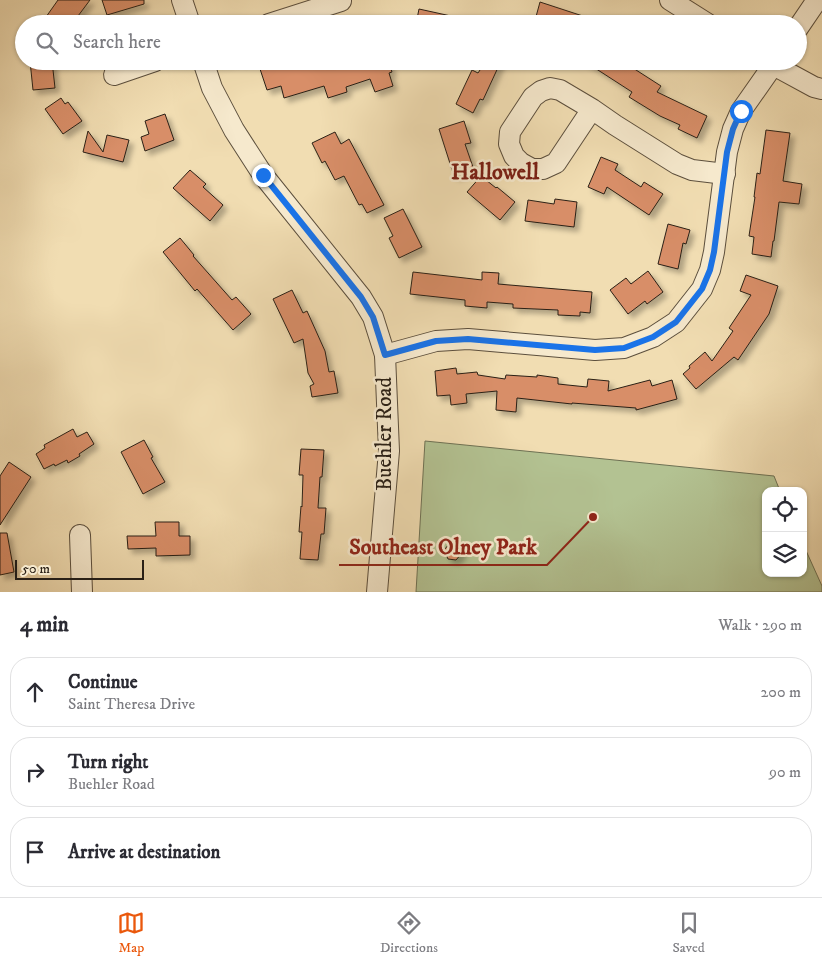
<!DOCTYPE html>
<html lang="en">
<head>
<meta charset="utf-8">
<style>
	:root { --surface:#fff; --page:#f2f2f3; --text:#2b2b33; --muted:#7c7c81; --line:#e1e1e2; --accent:#ea580c }
	body { margin:0; font-family:"IM FELL DW Pica",serif; background:var(--page); color:var(--text) }
	.controls { position:absolute; right:15px; bottom:15px; display:grid; overflow:hidden; border-radius:10px; box-shadow:0 1px 4px #0004 }
	.controls button { width:45px; height:45px; display:grid; place-items:center; padding:0; border:0; border-bottom:1px solid var(--line); background:var(--surface); color:var(--text); font:25px sans-serif }
	.scale { position:absolute; left:15px; bottom:12px; width:129px; box-sizing:border-box; padding-left:5px; border:2px solid #2a2016; border-top:0; font-size:14px; line-height:18px; white-space:nowrap; color:#2a2016; -webkit-text-stroke:4px #f6e9cd; paint-order:stroke }
	.stop { position:absolute; width:15px; height:15px; margin:-11px; border:4px solid #1a73e8; border-radius:50%; background:#fff }
	.stop.end { background:#1a73e8; border-color:#fff; box-shadow:0 1px 5px #0008 }
	.list { margin:0; padding:0; list-style:none }
	h2 { display:flex; justify-content:space-between; align-items:center; height:65px; margin:0; padding:0 20px; font-size:21px }
	h2 small { font-size:16px; font-weight:400; color:var(--muted) }
	.list li { display:grid; grid-template-columns:32px 1fr auto; gap:15px; align-items:center; box-sizing:border-box; height:70px; margin:0 10px 10px; padding:0 10px; border:1px solid var(--line); border-radius:20px }
	.list b { display:block; font-size:19px; white-space:nowrap }
	.list p { margin:0; font-size:16px; white-space:nowrap; color:var(--muted) }
	.list em { font-size:16px; font-style:normal; color:var(--muted) }
	.icon { flex:none; width:28px; height:28px; fill:none; stroke:currentColor; stroke-width:2; stroke-linecap:round; stroke-linejoin:round }
	.map { position:relative; flex:none; width:822px; height:592px; overflow:hidden }
	.search { position:absolute; background:var(--surface); box-shadow:0 1px 4px #0004; left:15px; right:15px; top:15px; height:55px; display:flex; align-items:center; gap:12px; box-sizing:border-box; padding:0 18px; border-radius:28px; color:var(--muted); font-size:19px }
	.sheet { height:305px; background:var(--surface) }
	nav { display:flex; justify-content:space-around; align-items:center; box-sizing:border-box; height:70px; border-top:1px solid var(--line); background:var(--surface); font-size:14px; color:var(--muted) }
	nav a { display:grid; justify-items:center; gap:2px }
	nav .on { color:var(--accent) }
	.map>svg:first-child { display:block }
	.green { fill:#b3c292; stroke:#6e7154 }
	.building { fill:#d88e68; stroke:#2a2016; filter:url(#shadow) }
	.lines { fill:none; stroke-linecap:round; stroke-linejoin:round }
	.minor-casing { stroke:#5c4f3d; stroke-width:22 }
	.minor { stroke:#f6e9cd; stroke-width:20 }
	.route { stroke:#1a73e8; stroke-width:6 }
	.labels { text-anchor:middle; dominant-baseline:central; stroke-width:5; stroke-linejoin:round; paint-order:stroke }
	.street-label { font-size:21px; fill:#2a2016; stroke:#f6e9cd }
	.neighbourhood-label { font-size:22px; font-weight:bold; fill:#7a1f14; stroke:#f6e9cd }
	.leader { fill:none; stroke:#8f2418; stroke-width:2 }
	.callout-dot { fill:#8f2418; stroke:#f6e9cd; stroke-width:2 }
	.callout-label { font-size:22px; text-anchor:middle; font-weight:bold; fill:#8f2418; stroke:#f6e9cd; stroke-width:5; stroke-linejoin:round; paint-order:stroke }
</style>
</head>
<body>
<div class="map">
<svg width="822" height="592" viewBox="0 0 822 592">
	<defs>
		<filter id="shadow"><feDropShadow dx="4.5" dy="4.5" stdDeviation="2.5" flood-color="#0004"/></filter>
	</defs>
	<rect width="100%" height="100%" fill="#f1ddb2"/>
	<filter id="stains"><feTurbulence type="fractalNoise" baseFrequency=".004" numOctaves="4"/><feColorMatrix values="0 0 0 0 .2 0 0 0 0 .09 0 0 0 0 .02 0 0 0 .5 -.17"/></filter>
	<radialGradient id="worn" r=".72"><stop offset=".6" stop-color="#630" stop-opacity="0"/><stop offset="1" stop-color="#630" stop-opacity=".3"/></radialGradient>
	<polygon class="green" points="425,441 774,476 780,491 766,491 766,573 803,573 803,544 822,586 822,592 416,592"/>
	<g class="building">
		<polygon points="58,0 90,0 72,24 41,24"/>
		<polygon points="102,0 144,0 144,4 107,15"/>
		<polygon points="540,2 598,21 597,24 534,24"/>
		<polygon points="419,9 460,18 459,24 416,24"/>
		<polygon points="30,61 52,61 55,88 33,90"/>
		<polygon points="276,61 280,61 281,65 293,61 297,61 299,69 323,61 388,61 392,72 389,73 393,86 375,92 370,79 346,87 347,92 328,98 324,86 284,98 281,86 267,90 259,66"/>
		<polygon points="486,61 501,61 483,100 480,99 473,113 456,104 472,70 478,73"/>
		<polygon points="584,61 622,61 661,86 657,92 707,116 697,138 678,129 680,125 660,116 629,97 632,92"/>
		<polygon points="61,98 65,104 68,102 82,121 63,134 45,109"/>
		<polygon points="165,114 174,140 145,151 141,137 149,134 145,121"/>
		<polygon points="464,121 471,143 465,144 474,170 454,176 439,129"/>
		<polygon points="766,130 790,133 783,181 802,184 799,204 779,202 774,241 773,241 771,257 752,254 754,237 749,236 755,197 754,197 757,173 760,174"/>
		<polygon points="88,131 103,152 107,135 129,140 123,162 83,152"/>
		<polygon points="335,132 341,144 349,139 384,205 367,213 362,204 359,205 344,176 335,180 325,161 322,163 312,143"/>
		<polygon points="601,157 618,164 615,170 641,187 644,182 663,194 649,215 607,187 604,194 588,187"/>
		<polygon points="190,170 206,184 203,187 223,205 210,221 173,188"/>
		<polygon points="481,176 496,188 497,187 515,202 500,220 467,192"/>
		<polygon points="555,199 577,202 574,227 525,221 528,200 554,204"/>
		<polygon points="403,209 422,247 399,258 389,238 393,236 384,218"/>
		<polygon points="668,224 690,230 686,244 683,243 678,269 658,264"/>
		<polygon points="180,238 194,255 193,256 232,300 236,297 251,314 233,330 197,289 195,291 163,252"/>
		<polygon points="648,271 663,292 647,304 645,301 628,314 610,290 626,278 631,284"/>
		<polygon points="413,272 482,280 482,272 499,273 498,284 592,292 590,313 580,312 580,316 558,315 558,310 513,308 513,304 487,302 487,308 465,306 465,300 410,294"/>
		<polygon points="746,275 778,286 769,314 738,360 734,357 696,389 683,374 690,368 689,366 705,352 712,361 733,331 729,328 751,295 740,291"/>
		<polygon points="292,290 303,313 307,311 325,351 329,372 334,371 338,393 312,397 310,386 314,384 308,373 303,339 294,343 273,299"/>
		<polygon points="456,368 457,374 477,372 478,375 505,379 506,375 537,377 537,375 558,378 558,384 587,387 588,379 609,381 608,391 650,380 652,386 672,380 677,399 636,410 636,408 572,403 572,404 517,398 516,412 496,410 497,391 466,394 467,403 451,405 450,395 437,396 435,371"/>
		<polygon points="73,429 77,437 87,432 94,444 79,454 80,456 68,463 67,460 55,466 54,464 44,469 36,454 45,448 44,445"/>
		<polygon points="144,440 153,457 151,458 165,482 143,494 121,452"/>
		<polygon points="301,449 324,450 322,477 320,477 318,508 326,508 324,534 321,534 318,560 300,559 302,532 299,532 301,506 302,507 303,475 299,475"/>
		<polygon points="9,462 31,477 0,525 0,476"/>
		<polygon points="155,522 179,522 179,536 190,536 190,555 156,556 156,548 128,549 127,536 156,536"/>
		<polygon points="0,533 7,533 14,572 0,575"/>
		<polygon points="450,543 459,545 462,553 456,560 448,559 444,550"/>
	</g>
	<g class="lines">
		<g class="minor-casing">
			<g id="minor">
				<polyline points="182,0 190,24"/>
				<polyline points="670,0 708,24"/>
				<polyline points="269,24 341,1"/>
				<polyline points="798,28 817,0"/>
				<polyline points="203,61 212,88 234,130 263,175 361,297 373,317 385,355 389,451 377,592"/>
				<polyline points="766,61 814,87 822,89"/>
				<polyline points="114,75 155,61"/>
				<polyline points="592,109 556,163 543,169 532,169 521,163 514,156 509,144 510,132 533,97 541,91 550,88 560,90 587,106 592,109 615,125 677,164 692,170 725,174"/>
				<polyline points="385,355 436,341 468,339 595,350 624,348 653,337 676,322 702,289 710,270 714,252 727,152 733,129 741,111 776,61"/>
				<polyline points="80,535 82,592"/>
			</g>
		</g>
		<use href="#minor" class="minor"/>
	</g>
	<g class="lines">
		<polyline class="route" points="263,175 361,297 373,317 385,355 436,341 468,339 595,350 624,348 653,337 676,322 702,289 710,270 714,252 727,152 733,129 741,111"/>
	</g>
	<g class="labels">
		<g class="street-label">
			<text transform="translate(385 434) rotate(-90)">Buehler Road</text>
		</g>
		<g class="neighbourhood-label">
			<text x="495" y="172">Hallowell</text>
		</g>
	</g>
	<path class="leader" d="M593 517L547 565H339"/>
	<circle class="callout-dot" cx="593" cy="517" r="5"/>
	<g class="callout-label">
		<text x="443" y="554">Southeast Olney Park</text>
	</g>
	<rect width="100%" height="100%" filter="url(#stains)"/>
	<rect width="100%" height="100%" fill="url(#worn)"/>
</svg>
<div class="controls">
<button><svg class="icon" aria-label="locate" viewBox="0 0 24 24"><circle cx="12" cy="12" r="6"/><path d="M12 2v4M12 18v4M2 12h4M18 12h4"/></svg></button>
<button><svg class="icon" aria-label="layers" viewBox="0 0 24 24"><path d="M12 4l9 5-9 5-9-5zM3 14l9 5 9-5"/></svg></button>
</div>
<div class="scale">50 m</div>
<div class="stop" style="left:741px;top:111px"></div>
<div class="stop end" style="left:263px;top:175px"></div>
<div class="search"><svg class="icon" aria-label="search" viewBox="0 0 24 24"><circle cx="10" cy="10" r="6"/><path d="M15 15l6 6"/></svg>Search here</div>
</div>
<section class="sheet">
<h2>4 min<small>Walk · 290 m</small></h2>
<ul class="list">
<li><svg class="icon" aria-label="ahead" viewBox="0 0 24 24"><path d="M12 20V5M6 11l6-6 6 6"/></svg><div><b>Continue</b><p>Saint Theresa Drive</p></div><em>200 m</em></li>
<li><svg class="icon" aria-label="right" viewBox="0 0 24 24"><path d="M7 20v-9h11M14 6l5 5-5 5"/></svg><div><b>Turn right</b><p>Buehler Road</p></div><em>90 m</em></li>
<li><svg class="icon" aria-label="arrive" viewBox="0 0 24 24"><path d="M6 21V4h12l-3 4 3 4H6"/></svg><div><b>Arrive at destination</b></div></li>
</ul>
</section>
<nav>
<a class="on"><svg class="icon" aria-label="map" viewBox="0 0 24 24"><path d="M3 6l6-2 6 2 6-2v14l-6 2-6-2-6 2zM9 4v14M15 6v14"/></svg>Map</a>
<a><svg class="icon" aria-label="directions" viewBox="0 0 24 24"><path d="M12 3l9 9-9 9-9-9zM9 14v-3h6M13 9l2 2-2 2"/></svg>Directions</a>
<a><svg class="icon" aria-label="saved" viewBox="0 0 24 24"><path d="M7 4h10v16l-5-4-5 4z"/></svg>Saved</a>
</nav>
</body>
</html>
